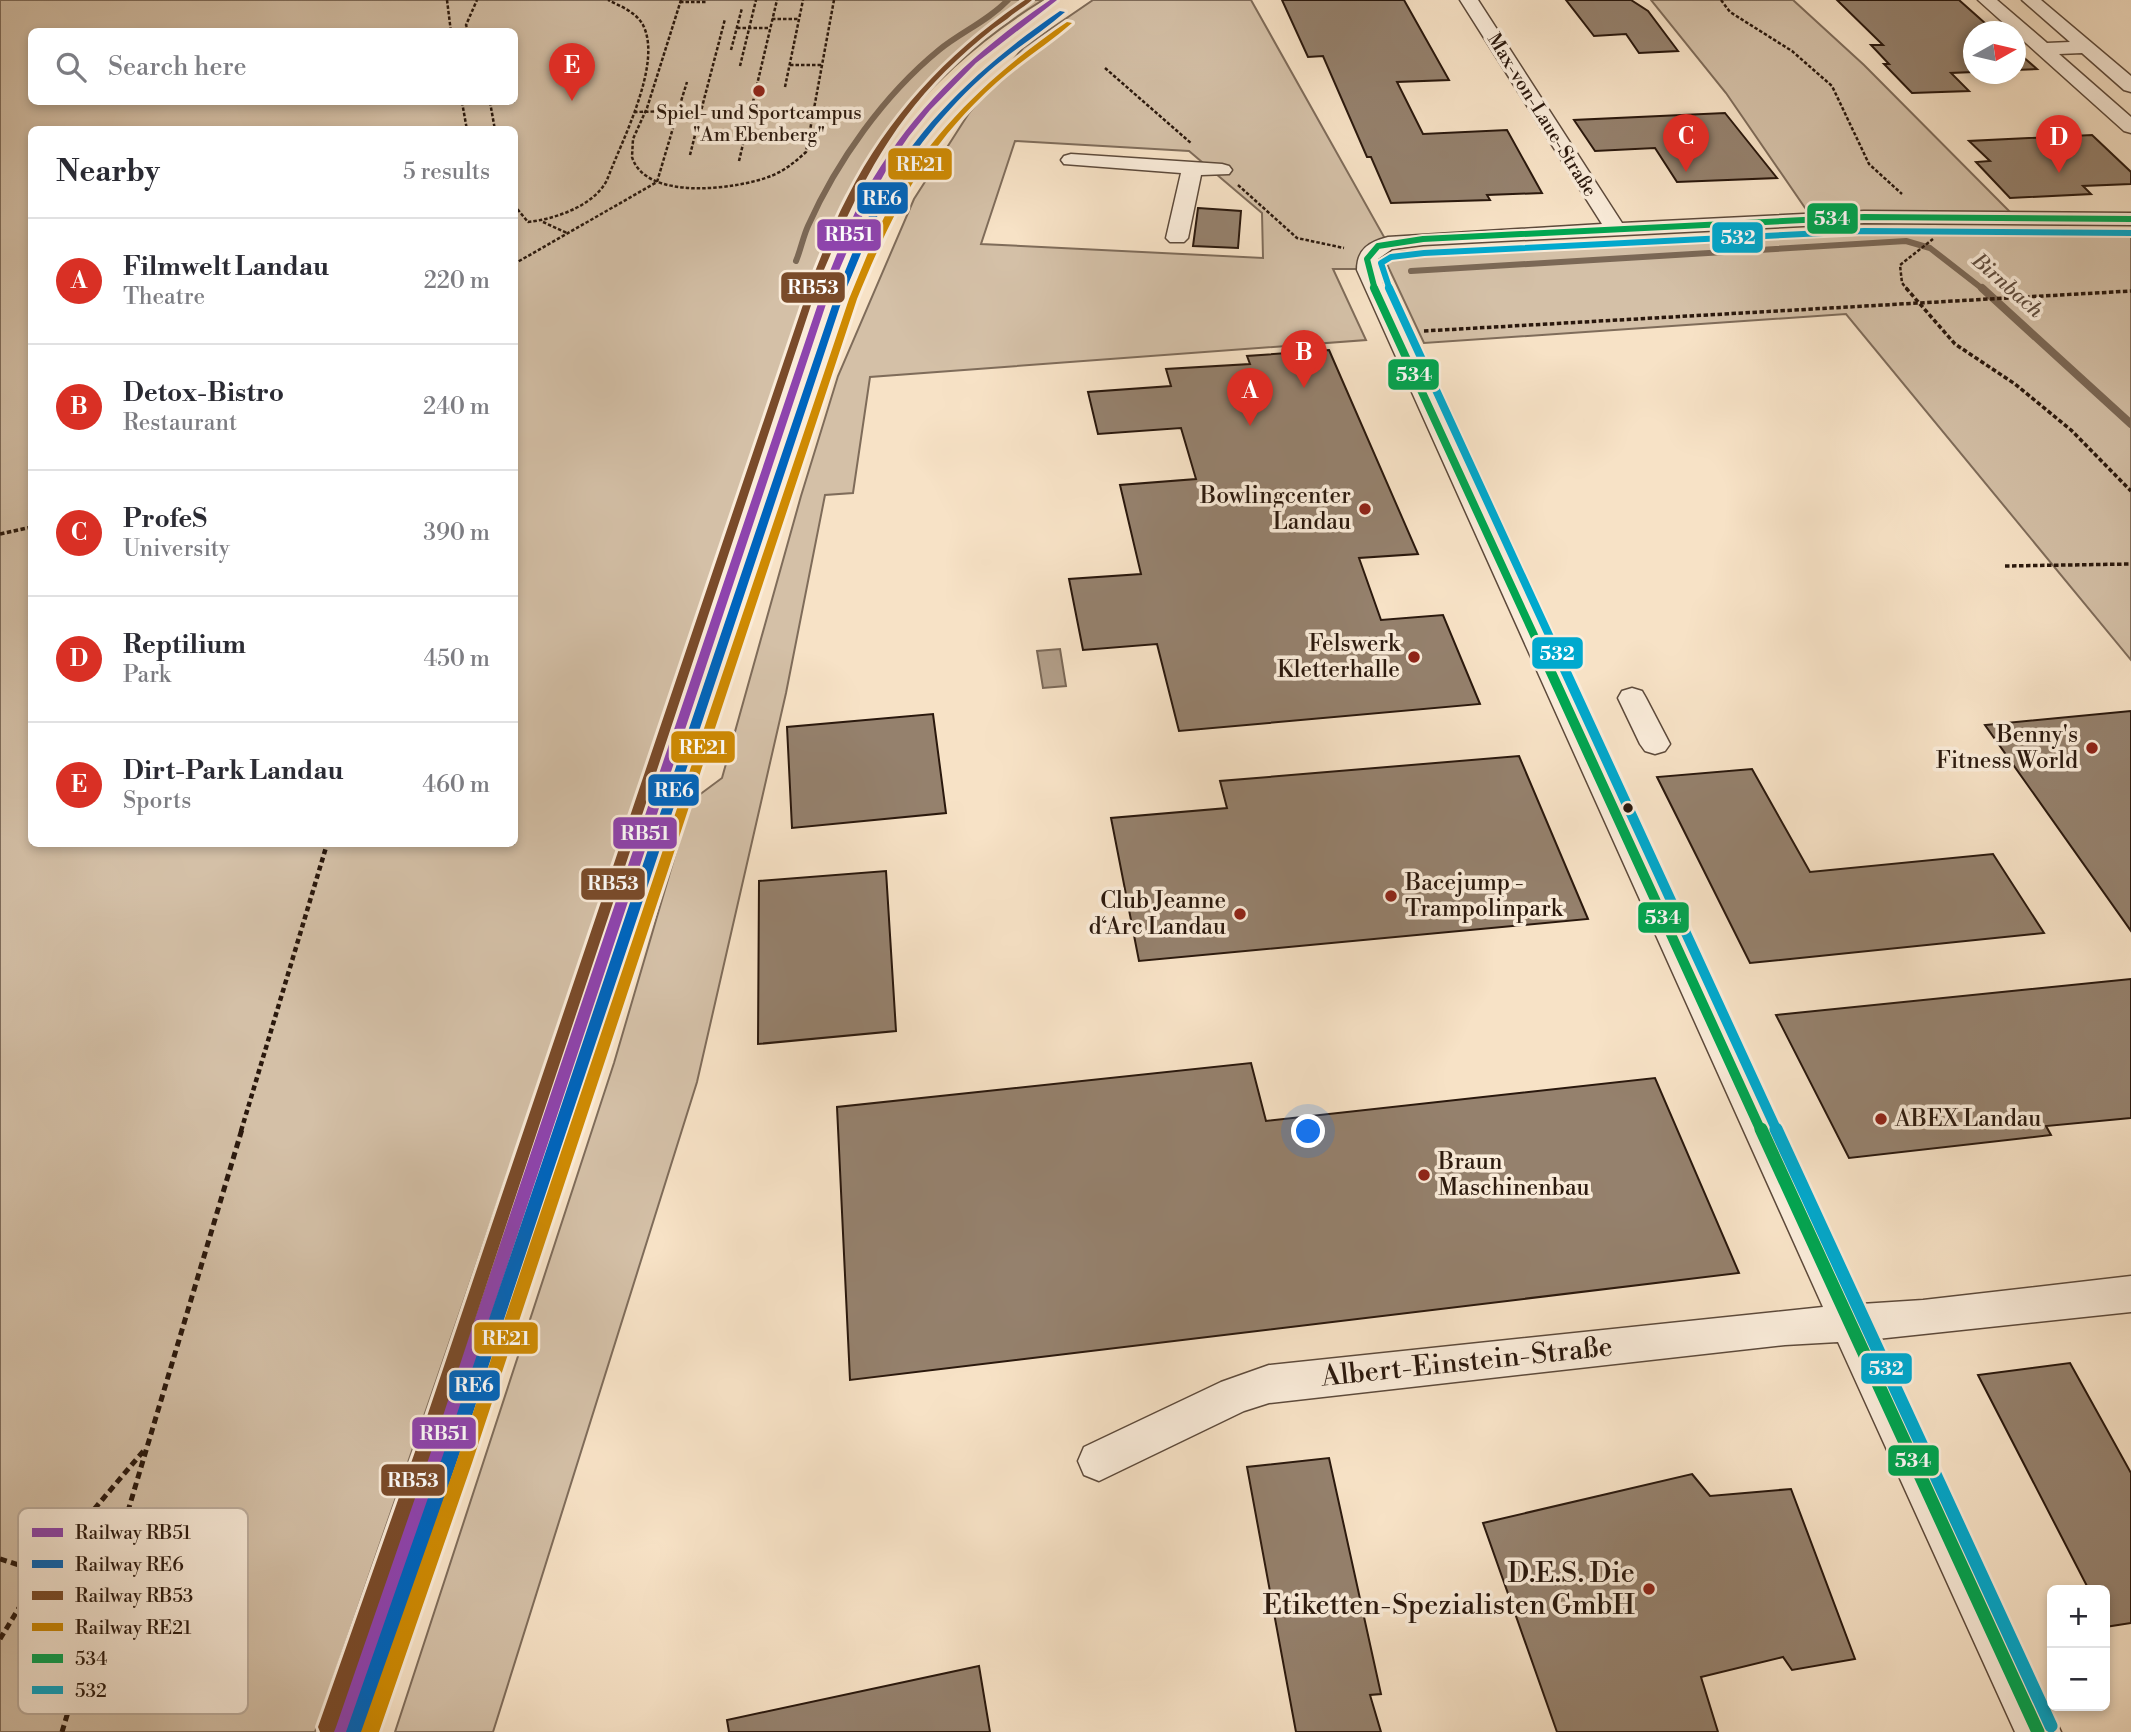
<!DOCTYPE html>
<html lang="en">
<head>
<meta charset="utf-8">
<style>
	:root { --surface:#fff; --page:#f2f2f3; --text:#2b2b33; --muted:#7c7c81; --line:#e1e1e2; --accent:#d93025 }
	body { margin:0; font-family:"Libre Bodoni",serif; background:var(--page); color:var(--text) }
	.controls { position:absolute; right:21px; bottom:21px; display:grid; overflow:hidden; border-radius:10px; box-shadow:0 4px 10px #0003 }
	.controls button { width:63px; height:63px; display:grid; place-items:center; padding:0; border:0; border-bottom:2px solid var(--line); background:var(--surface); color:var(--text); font:35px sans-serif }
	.compass { position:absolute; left:1963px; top:21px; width:63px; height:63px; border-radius:50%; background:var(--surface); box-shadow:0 4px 10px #0003; rotate:82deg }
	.you { position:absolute; left:1309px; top:1132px; width:24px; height:24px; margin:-18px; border:5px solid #fff; border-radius:50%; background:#1a73e8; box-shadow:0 0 0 10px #1a73e833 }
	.badge { display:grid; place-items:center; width:46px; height:46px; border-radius:50%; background:var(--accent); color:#fff; font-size:23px; font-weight:700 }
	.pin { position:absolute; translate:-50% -58px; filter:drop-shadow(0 2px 4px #0008) }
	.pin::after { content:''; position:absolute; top:37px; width:24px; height:21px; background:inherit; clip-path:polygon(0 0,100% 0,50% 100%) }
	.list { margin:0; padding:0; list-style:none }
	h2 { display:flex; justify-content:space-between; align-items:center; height:91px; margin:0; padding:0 28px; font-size:30px }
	h2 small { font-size:23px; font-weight:400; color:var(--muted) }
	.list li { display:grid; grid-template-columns:46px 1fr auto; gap:21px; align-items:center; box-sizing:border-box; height:126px; padding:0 28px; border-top:2px solid var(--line) }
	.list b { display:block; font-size:26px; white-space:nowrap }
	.list p { margin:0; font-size:23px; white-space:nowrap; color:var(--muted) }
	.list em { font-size:23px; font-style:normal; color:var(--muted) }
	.icon { flex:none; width:38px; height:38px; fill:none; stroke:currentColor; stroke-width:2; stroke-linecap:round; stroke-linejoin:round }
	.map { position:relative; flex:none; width:2131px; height:1732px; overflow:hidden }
	.search { position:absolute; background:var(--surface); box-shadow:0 4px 10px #0003; left:28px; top:28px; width:490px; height:77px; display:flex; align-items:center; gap:18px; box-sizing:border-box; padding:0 24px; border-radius:10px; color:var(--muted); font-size:26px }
	.panel { position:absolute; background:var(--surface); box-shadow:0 4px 10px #0003; left:28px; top:126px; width:490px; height:721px; border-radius:10px }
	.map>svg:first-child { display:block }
	.green { fill:#d4c0a7; stroke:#7f6c5a; stroke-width:2; fill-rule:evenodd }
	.water { fill:#b19d87; stroke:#7b6856; stroke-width:2 }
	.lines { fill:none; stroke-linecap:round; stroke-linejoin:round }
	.stream-far1 { stroke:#7b6856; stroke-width:6 }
	.stream { stroke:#7b6856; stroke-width:8 }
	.building { fill:#95816d; stroke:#2a180d; stroke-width:2 }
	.minor-casing { stroke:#5d4a3b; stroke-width:3 }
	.path-far3 { stroke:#2a180d; stroke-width:2.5; stroke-dasharray:3.5 2; stroke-linecap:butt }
	.path-far2 { stroke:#2a180d; stroke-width:3.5; stroke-dasharray:4.5 2.5; stroke-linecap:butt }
	.path-far1 { stroke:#2a180d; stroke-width:4.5; stroke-dasharray:5 3.5; stroke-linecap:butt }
	.path { stroke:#2a180d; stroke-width:5; stroke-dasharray:7 4.5; stroke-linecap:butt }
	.minor { fill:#faecda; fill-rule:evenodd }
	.bus-1-far3-casing { stroke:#faecda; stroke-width:10 }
	.bus-1-far2-casing { stroke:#faecda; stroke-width:12 }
	.bus-1-far1-casing { stroke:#faecda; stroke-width:16 }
	.bus-1-casing { stroke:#faecda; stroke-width:18 }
	.bus-2-far3-casing { stroke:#faecda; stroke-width:10 }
	.bus-2-far2-casing { stroke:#faecda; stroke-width:12 }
	.bus-2-far1-casing { stroke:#faecda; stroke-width:16 }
	.bus-2-casing { stroke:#faecda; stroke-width:18 }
	.bus-1-far3 { stroke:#00a651; stroke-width:6 }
	.bus-1-far2 { stroke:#00a651; stroke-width:8 }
	.bus-1-far1 { stroke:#00a651; stroke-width:10 }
	.bus-1 { stroke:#00a651; stroke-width:13 }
	.bus-2-far3 { stroke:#00a9ce; stroke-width:6 }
	.bus-2-far2 { stroke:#00a9ce; stroke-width:8 }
	.bus-2-far1 { stroke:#00a9ce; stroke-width:10 }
	.bus-2 { stroke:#00a9ce; stroke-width:13 }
	.rail-1-casing { stroke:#faecda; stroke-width:6 }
	.rail-2-casing { stroke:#faecda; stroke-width:6 }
	.rail-3-casing { stroke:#faecda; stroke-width:6 }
	.rail-4-casing { stroke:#faecda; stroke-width:6 }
	.rail-1 { fill:#8e44ad; fill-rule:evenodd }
	.rail-2 { fill:#0065bd; fill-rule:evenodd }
	.rail-3 { fill:#7a4b2a; fill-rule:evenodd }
	.rail-4 { fill:#ce8a03; fill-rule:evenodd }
	.poi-dot { fill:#8f2418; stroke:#faecda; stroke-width:2.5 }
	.bus-dot { fill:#2a180d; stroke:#faecda; stroke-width:2.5 }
	.labels { text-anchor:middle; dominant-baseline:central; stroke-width:7; stroke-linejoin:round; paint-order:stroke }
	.far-poi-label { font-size:19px; fill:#2a180d; stroke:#faecda }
	.far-street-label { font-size:19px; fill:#2a180d; stroke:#faecda }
	.far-water-label { font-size:21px; font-style:italic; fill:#604d3e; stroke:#faecda }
	.poi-label { font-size:23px; fill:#2a180d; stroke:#faecda; text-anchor:end }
	.near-street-label { font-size:28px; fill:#2a180d; stroke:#faecda }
	.near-poi-label { font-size:28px; fill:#2a180d; stroke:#faecda; text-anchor:end }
	.key { fill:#faecda; stroke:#bcac9c; stroke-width:2 }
	.key-label { font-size:19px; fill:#2a180d }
	.line-badge { stroke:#faecda; stroke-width:2.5 }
	.badge-label { font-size:19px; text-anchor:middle; font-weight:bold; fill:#fff }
</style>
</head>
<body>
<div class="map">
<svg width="2131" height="1732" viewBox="0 0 2131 1732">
	<rect width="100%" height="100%" fill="#f7e2c6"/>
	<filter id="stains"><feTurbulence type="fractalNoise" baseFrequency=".00286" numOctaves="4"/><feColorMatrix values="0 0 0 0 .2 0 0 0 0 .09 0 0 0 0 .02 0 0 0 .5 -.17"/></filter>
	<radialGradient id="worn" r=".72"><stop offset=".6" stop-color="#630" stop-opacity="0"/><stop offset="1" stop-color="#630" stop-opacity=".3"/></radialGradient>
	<g class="green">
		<path d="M 0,0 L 1043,0 C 981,38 922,90 881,150 C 864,174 852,201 840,227 L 661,729 L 315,1732 L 0,1732 ZM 32,32 L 514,32 L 514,102 L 32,102 ZM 32,130 L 514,130 L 514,844 L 32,844 Z"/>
		<path d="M 1093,0 L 1251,0 L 1388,244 L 1366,269 L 1333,269 L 1366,340 L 870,377 L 853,493 L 825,495 L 786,693 L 697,1082 L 493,1732 L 395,1732 L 614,1063 L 691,801 L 722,778 L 801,496 L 838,376 L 914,199 L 969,113 L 1023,48 ZM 1015,141 L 1189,151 L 1262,213 L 1263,258 L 981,244 Z"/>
		<polygon points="1651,0 1793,0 1864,65 2018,220 1812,218 1726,93"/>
		<polygon points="2131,230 2131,660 1846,314 1424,343 1385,260 1400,252 1420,250 1839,231 2030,233"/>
	</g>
	<polygon class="water" points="1060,649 1066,686 1043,688 1037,651"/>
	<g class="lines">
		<g class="stream-far1">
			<path d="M 796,261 C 801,249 803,237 808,226 C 837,161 884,95 939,50 C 961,32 988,21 1008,0"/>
			<polyline points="1411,271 1906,241 1930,248 1984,290"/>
		</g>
		<polyline class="stream" points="1982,288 2131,424"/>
	</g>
	<g class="building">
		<polygon points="1282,0 1404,0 1449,80 1397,82 1423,134 1507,130 1542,193 1487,195 1490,200 1391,203 1371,157 1367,157 1323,56 1308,57"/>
		<polygon points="1566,0 1631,0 1648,11 1678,51 1639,53 1626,34 1594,36"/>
		<polygon points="1837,0 1959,0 1995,32 1973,32 1973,72 1951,73 1969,91 1912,93 1884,64 1889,64 1871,45 1883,45"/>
		<polygon points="2015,50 2037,69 2015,70"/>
		<polygon points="1725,113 1777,178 1677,182 1655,148 1595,151 1574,120"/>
		<polygon points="2092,135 2131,172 2131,184 2083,186 2091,194 2010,198 1976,162 1990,161 1969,141"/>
		<polygon points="1198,208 1241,211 1238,248 1193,246"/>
		<polygon points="1329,350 1418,554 1359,558 1381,620 1443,615 1480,704 1179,731 1157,644 1083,650 1069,579 1141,574 1120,485 1196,479 1181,428 1098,434 1088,392 1171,386 1166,369 1250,364 1247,356"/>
		<polygon points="2131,711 2131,931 1985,725"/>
		<polygon points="933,714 946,813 792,828 787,727"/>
		<polygon points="1519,756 1588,919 1139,961 1111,818 1227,808 1220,781"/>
		<polygon points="1752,769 1810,872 1993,854 2044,933 1750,963 1657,777"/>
		<polygon points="886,871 896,1031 758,1044 759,881"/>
		<polygon points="2131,979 2131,1118 2046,1126 2051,1135 1849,1158 1776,1015"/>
		<polygon points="1251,1063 1266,1121 1655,1078 1739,1273 850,1380 837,1107"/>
		<polygon points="2070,1363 2131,1473 2131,1623 2105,1627 2105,1590 2089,1590 1978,1375"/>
		<polygon points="1329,1458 1381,1694 1370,1695 1381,1732 1296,1732 1247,1467"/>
		<polygon points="1692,1474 1710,1496 1791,1489 1855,1659 1792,1670 1783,1657 1701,1677 1718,1732 1557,1732 1483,1523"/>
		<polygon points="979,1666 990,1732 729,1732 727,1720"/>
	</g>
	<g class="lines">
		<g class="minor-casing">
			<g id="minor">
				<path d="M 1460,0 L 1478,0 L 1622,223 L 1864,211 L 2131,213 L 2131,225 L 1864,223 L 1423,245 L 1392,249 L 1378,259 L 1383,284 L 1861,1304 L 1923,1300 L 2131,1276 L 2131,1312 L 1877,1339 L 2061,1732 L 2015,1732 L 1838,1342 L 1785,1345 L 1269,1403 L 1244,1411 L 1099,1481 L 1084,1475 L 1078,1461 L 1084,1447 L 1221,1382 L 1269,1365 L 1823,1307 L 1357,270 C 1357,249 1369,242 1388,237 L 1602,224 Z"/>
				<polygon points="1978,0 1997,0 2047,43 2070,42 2022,0 2041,0 2131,76 2131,92 2124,90 2082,53 2059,54 2131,117 2131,133 2124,131"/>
				<polygon points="1071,154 1222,164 1229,166 1232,170 1229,174 1201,175 1188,238 1184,242 1170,242 1166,238 1181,173 1064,164 1061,160 1064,156"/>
				<polygon points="1632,688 1642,691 1646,698 1670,744 1665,751 1655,754 1645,751 1640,744 1618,698 1622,691"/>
			</g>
		</g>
		<g class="path-far3">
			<polyline points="447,0 451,32"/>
			<path d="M 681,0 L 647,108 L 633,139 L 632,157 C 646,202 738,189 771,176 C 784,171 795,162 806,152 L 834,0"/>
			<polyline points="1721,0 1730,12 1792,51 1832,86 1869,164 1902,194"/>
			<polyline points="680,2 707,2"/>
			<polyline points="772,19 799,19"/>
			<polyline points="737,28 770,28"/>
			<polyline points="469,32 466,25 477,0"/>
			<polyline points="731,50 742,8"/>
			<polyline points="790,65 823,65"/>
			<polyline points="740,66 756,0"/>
			<polyline points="1105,68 1192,144"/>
			<polyline points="785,87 803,0"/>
			<polyline points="462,102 467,130"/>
			<polyline points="490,102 495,130"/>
			<polyline points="634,112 678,111 687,82"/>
			<polyline points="690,155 701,111"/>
			<polyline points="739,161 777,0"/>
			<polyline points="1238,185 1297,238 1344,248"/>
			<path d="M 514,205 L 528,222 C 555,219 594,206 607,180 C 621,142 663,64 643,25 C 636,12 620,6 608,0"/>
			<polyline points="543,222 567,233"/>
			<polyline points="514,264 657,182 678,111 701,111 725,19"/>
			<polyline points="1908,290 1902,283 1900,265 1933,239"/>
		</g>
		<g class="path-far2">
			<polyline points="1906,288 1955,344 2015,384 2071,430 2131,491"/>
			<polyline points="1424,331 2131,291"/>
			<polyline points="0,534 32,527"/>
			<polyline points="2005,566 2131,564"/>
		</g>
		<polyline class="path-far1" points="241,1131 327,844"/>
		<g class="path">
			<polyline points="0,1559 41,1572"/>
			<polyline points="0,1639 41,1572 146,1448"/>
			<polyline points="62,1732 242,1129"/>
		</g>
		<use href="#minor" class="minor"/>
		<g class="bus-1-far3-casing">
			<polyline id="bus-1-far3" points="1375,290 1367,259 1378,246 1423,239 1864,217 2131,219"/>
		</g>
		<g class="bus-1-far2-casing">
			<polyline id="bus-1-far2" points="1374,288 1545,659"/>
		</g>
		<g class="bus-1-far1-casing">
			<polyline id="bus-1-far1" points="1544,657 1761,1131"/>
		</g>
		<g class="bus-1-casing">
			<polyline id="bus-1" points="1761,1129 2038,1732"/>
		</g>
		<g class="bus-2-far3-casing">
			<polyline id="bus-2-far3" points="1390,290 1381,263 1391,257 1424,253 1864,231 2131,233"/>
		</g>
		<g class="bus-2-far2-casing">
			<polyline id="bus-2-far2" points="1389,288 1560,659"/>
		</g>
		<g class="bus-2-far1-casing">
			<polyline id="bus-2-far1" points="1559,657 1777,1131"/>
		</g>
		<g class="bus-2-casing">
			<polyline id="bus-2" points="1776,1129 2051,1726"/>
		</g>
		<use href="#bus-1-far3" class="bus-1-far3"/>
		<use href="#bus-1-far2" class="bus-1-far2"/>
		<use href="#bus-1-far1" class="bus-1-far1"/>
		<use href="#bus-1" class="bus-1"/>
		<use href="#bus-2-far3" class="bus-2-far3"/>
		<use href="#bus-2-far2" class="bus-2-far2"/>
		<use href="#bus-2-far1" class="bus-2-far1"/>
		<use href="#bus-2" class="bus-2"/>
		<g class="rail-1-casing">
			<path id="rail-1" d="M 1050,0 L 1057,0 L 976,63 L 930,110 L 909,136 L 891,162 L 868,203 L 831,289 L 445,1454 L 349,1732 L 331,1732 L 429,1454 L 823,289 C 836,256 849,222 866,191 C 911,111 975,51 1050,0 Z"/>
		</g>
		<g class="rail-2-casing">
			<path id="rail-2" d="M 1060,11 L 1065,12 C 1041,33 1013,50 989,71 C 946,109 909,154 883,205 C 868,234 857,264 844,294 L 458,1458 L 364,1732 L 346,1732 L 442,1458 L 836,294 C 849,261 862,228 879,196 C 923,119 987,61 1060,11 Z"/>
		</g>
		<g class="rail-3-casing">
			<path id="rail-3" d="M 1025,0 L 1032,0 C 1024,7 1015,12 1007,19 C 989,31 973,45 957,60 C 886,126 855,196 818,284 L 432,1449 L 336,1727 L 334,1732 L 320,1732 L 318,1727 L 416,1449 L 810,284 C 822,255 833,224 848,196 C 889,115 950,51 1025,0 Z"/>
		</g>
		<g class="rail-4-casing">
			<path id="rail-4" d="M 1067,22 L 1072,23 C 1048,44 1020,61 996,83 C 924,148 893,211 857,299 L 472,1463 L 379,1732 L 361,1732 L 456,1463 L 849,299 C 862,268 874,236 890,206 C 933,129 995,71 1067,22 Z"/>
		</g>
		<use href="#rail-1" class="rail-1"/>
		<use href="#rail-2" class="rail-2"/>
		<use href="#rail-3" class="rail-3"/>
		<use href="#rail-4" class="rail-4"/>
	</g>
	<g class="poi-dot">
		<circle cx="759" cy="91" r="7"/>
		<circle cx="1365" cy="509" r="7"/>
		<circle cx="1414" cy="657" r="7"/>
		<circle cx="2092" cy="748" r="7"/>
		<circle cx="1391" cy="896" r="7"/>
		<circle cx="1240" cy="914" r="7"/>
		<circle cx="1881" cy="1119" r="7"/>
		<circle cx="1424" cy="1175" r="7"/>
		<circle cx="1649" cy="1589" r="7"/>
	</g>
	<circle class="bus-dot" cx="1628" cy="808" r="6"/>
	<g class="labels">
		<g class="far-poi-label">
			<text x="759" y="113">Spiel- und Sportcampus<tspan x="759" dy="22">"Am Ebenberg"</tspan></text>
		</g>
		<g class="far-street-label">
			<text transform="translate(1542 115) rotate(58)">Max-von-Laue-Straße</text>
		</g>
		<g class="far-water-label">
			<text transform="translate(2007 286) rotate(41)">Birnbach</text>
		</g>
		<g class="poi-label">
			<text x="1351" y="496">Bowlingcenter<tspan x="1351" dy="26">Landau</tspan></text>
			<text x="1400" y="644">Felswerk<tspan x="1400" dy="26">Kletterhalle</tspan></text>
			<text x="2078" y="735">Benny's<tspan x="2078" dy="26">Fitness World</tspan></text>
			<text x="1405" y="883" text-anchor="start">Bacejump -<tspan x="1405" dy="26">Trampolinpark</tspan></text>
			<text x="1226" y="901">Club Jeanne<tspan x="1226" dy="26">d‘Arc Landau</tspan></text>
			<text x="1895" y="1119" text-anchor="start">ABEX Landau</text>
			<text x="1438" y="1162" text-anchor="start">Braun<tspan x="1438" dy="26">Maschinenbau</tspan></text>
		</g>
		<g class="near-street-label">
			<text transform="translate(1467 1362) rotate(-6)">Albert-Einstein-Straße</text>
		</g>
		<g class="near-poi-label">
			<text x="1635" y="1573">D.E.S. Die<tspan x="1635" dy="32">Etiketten-Spezialisten GmbH</tspan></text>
		</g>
	</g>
	<rect x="18" y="1508" width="230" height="206" rx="10" class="key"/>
	<rect x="32" y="1528" width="31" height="9" fill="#8e44ad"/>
	<rect x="32" y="1560" width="31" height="8" fill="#0065bd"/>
	<rect x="32" y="1591" width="31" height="9" fill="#7a4b2a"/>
	<rect x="32" y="1623" width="31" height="8" fill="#ce8a03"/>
	<rect x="32" y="1654" width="31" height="9" fill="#00a651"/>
	<rect x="32" y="1686" width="31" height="8" fill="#00a9ce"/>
	<g class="key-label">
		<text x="75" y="1539">Railway RB51</text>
		<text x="75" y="1571">Railway RE6</text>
		<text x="75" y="1602">Railway RB53</text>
		<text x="75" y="1634">Railway RE21</text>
		<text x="75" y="1665">534</text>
		<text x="75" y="1697">532</text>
	</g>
	<g class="line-badge">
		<rect x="887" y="147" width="66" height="34" rx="7" fill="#ce8a03"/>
		<rect x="856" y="181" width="53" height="34" rx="7" fill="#0065bd"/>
		<rect x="1806" y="202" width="53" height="33" rx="7" fill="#00a651"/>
		<rect x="816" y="218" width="66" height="34" rx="7" fill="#8e44ad"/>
		<rect x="1711" y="221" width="53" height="33" rx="7" fill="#00a9ce"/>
		<rect x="780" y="271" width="66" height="33" rx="7" fill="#7a4b2a"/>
		<rect x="1387" y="358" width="53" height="33" rx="7" fill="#00a651"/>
		<rect x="1531" y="636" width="53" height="34" rx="7" fill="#00a9ce"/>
		<rect x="670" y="730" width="66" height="34" rx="7" fill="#ce8a03"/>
		<rect x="647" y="773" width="53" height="34" rx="7" fill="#0065bd"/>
		<rect x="612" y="816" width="66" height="34" rx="7" fill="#8e44ad"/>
		<rect x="580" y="867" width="66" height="34" rx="7" fill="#7a4b2a"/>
		<rect x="1637" y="901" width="53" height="33" rx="7" fill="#00a651"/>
		<rect x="473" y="1321" width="66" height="34" rx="7" fill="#ce8a03"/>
		<rect x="1860" y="1352" width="53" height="33" rx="7" fill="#00a9ce"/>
		<rect x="448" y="1369" width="53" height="33" rx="7" fill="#0065bd"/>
		<rect x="411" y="1416" width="66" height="34" rx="7" fill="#8e44ad"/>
		<rect x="1887" y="1444" width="53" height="33" rx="7" fill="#00a651"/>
		<rect x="380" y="1463" width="66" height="34" rx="7" fill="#7a4b2a"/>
	</g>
	<g class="badge-label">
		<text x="920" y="171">RE21</text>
		<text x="882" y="205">RE6</text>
		<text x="1832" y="225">534</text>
		<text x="849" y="241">RB51</text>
		<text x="1738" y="244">532</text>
		<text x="813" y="294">RB53</text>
		<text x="1414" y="381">534</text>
		<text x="1557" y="660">532</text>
		<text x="703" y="754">RE21</text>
		<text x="674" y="797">RE6</text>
		<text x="645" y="840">RB51</text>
		<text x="613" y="890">RB53</text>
		<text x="1663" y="924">534</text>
		<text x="506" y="1345">RE21</text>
		<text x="1886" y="1375">532</text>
		<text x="474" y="1392">RE6</text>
		<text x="444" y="1440">RB51</text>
		<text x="1913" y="1467">534</text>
		<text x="413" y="1487">RB53</text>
	</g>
	<rect width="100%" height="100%" filter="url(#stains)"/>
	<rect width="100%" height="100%" fill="url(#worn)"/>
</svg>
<div class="controls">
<button>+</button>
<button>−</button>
</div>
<svg class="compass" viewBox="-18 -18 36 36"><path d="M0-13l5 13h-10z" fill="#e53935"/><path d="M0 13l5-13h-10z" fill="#7c7c81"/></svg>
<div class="you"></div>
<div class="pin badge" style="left:1250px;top:426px">A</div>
<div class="pin badge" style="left:1304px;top:388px">B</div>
<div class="pin badge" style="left:1686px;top:172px">C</div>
<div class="pin badge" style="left:2059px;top:173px">D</div>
<div class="pin badge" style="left:572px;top:101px">E</div>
<div class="search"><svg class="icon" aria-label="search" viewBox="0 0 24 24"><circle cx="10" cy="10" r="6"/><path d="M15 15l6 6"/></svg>Search here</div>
<section class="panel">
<h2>Nearby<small>5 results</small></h2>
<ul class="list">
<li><span class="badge">A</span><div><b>Filmwelt Landau</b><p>Theatre</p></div><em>220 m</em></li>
<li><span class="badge">B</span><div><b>Detox-Bistro</b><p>Restaurant</p></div><em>240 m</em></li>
<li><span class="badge">C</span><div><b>ProfeS</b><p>University</p></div><em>390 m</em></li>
<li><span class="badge">D</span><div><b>Reptilium</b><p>Park</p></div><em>450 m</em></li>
<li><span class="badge">E</span><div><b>Dirt-Park Landau</b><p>Sports</p></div><em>460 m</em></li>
</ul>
</section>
</div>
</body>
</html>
